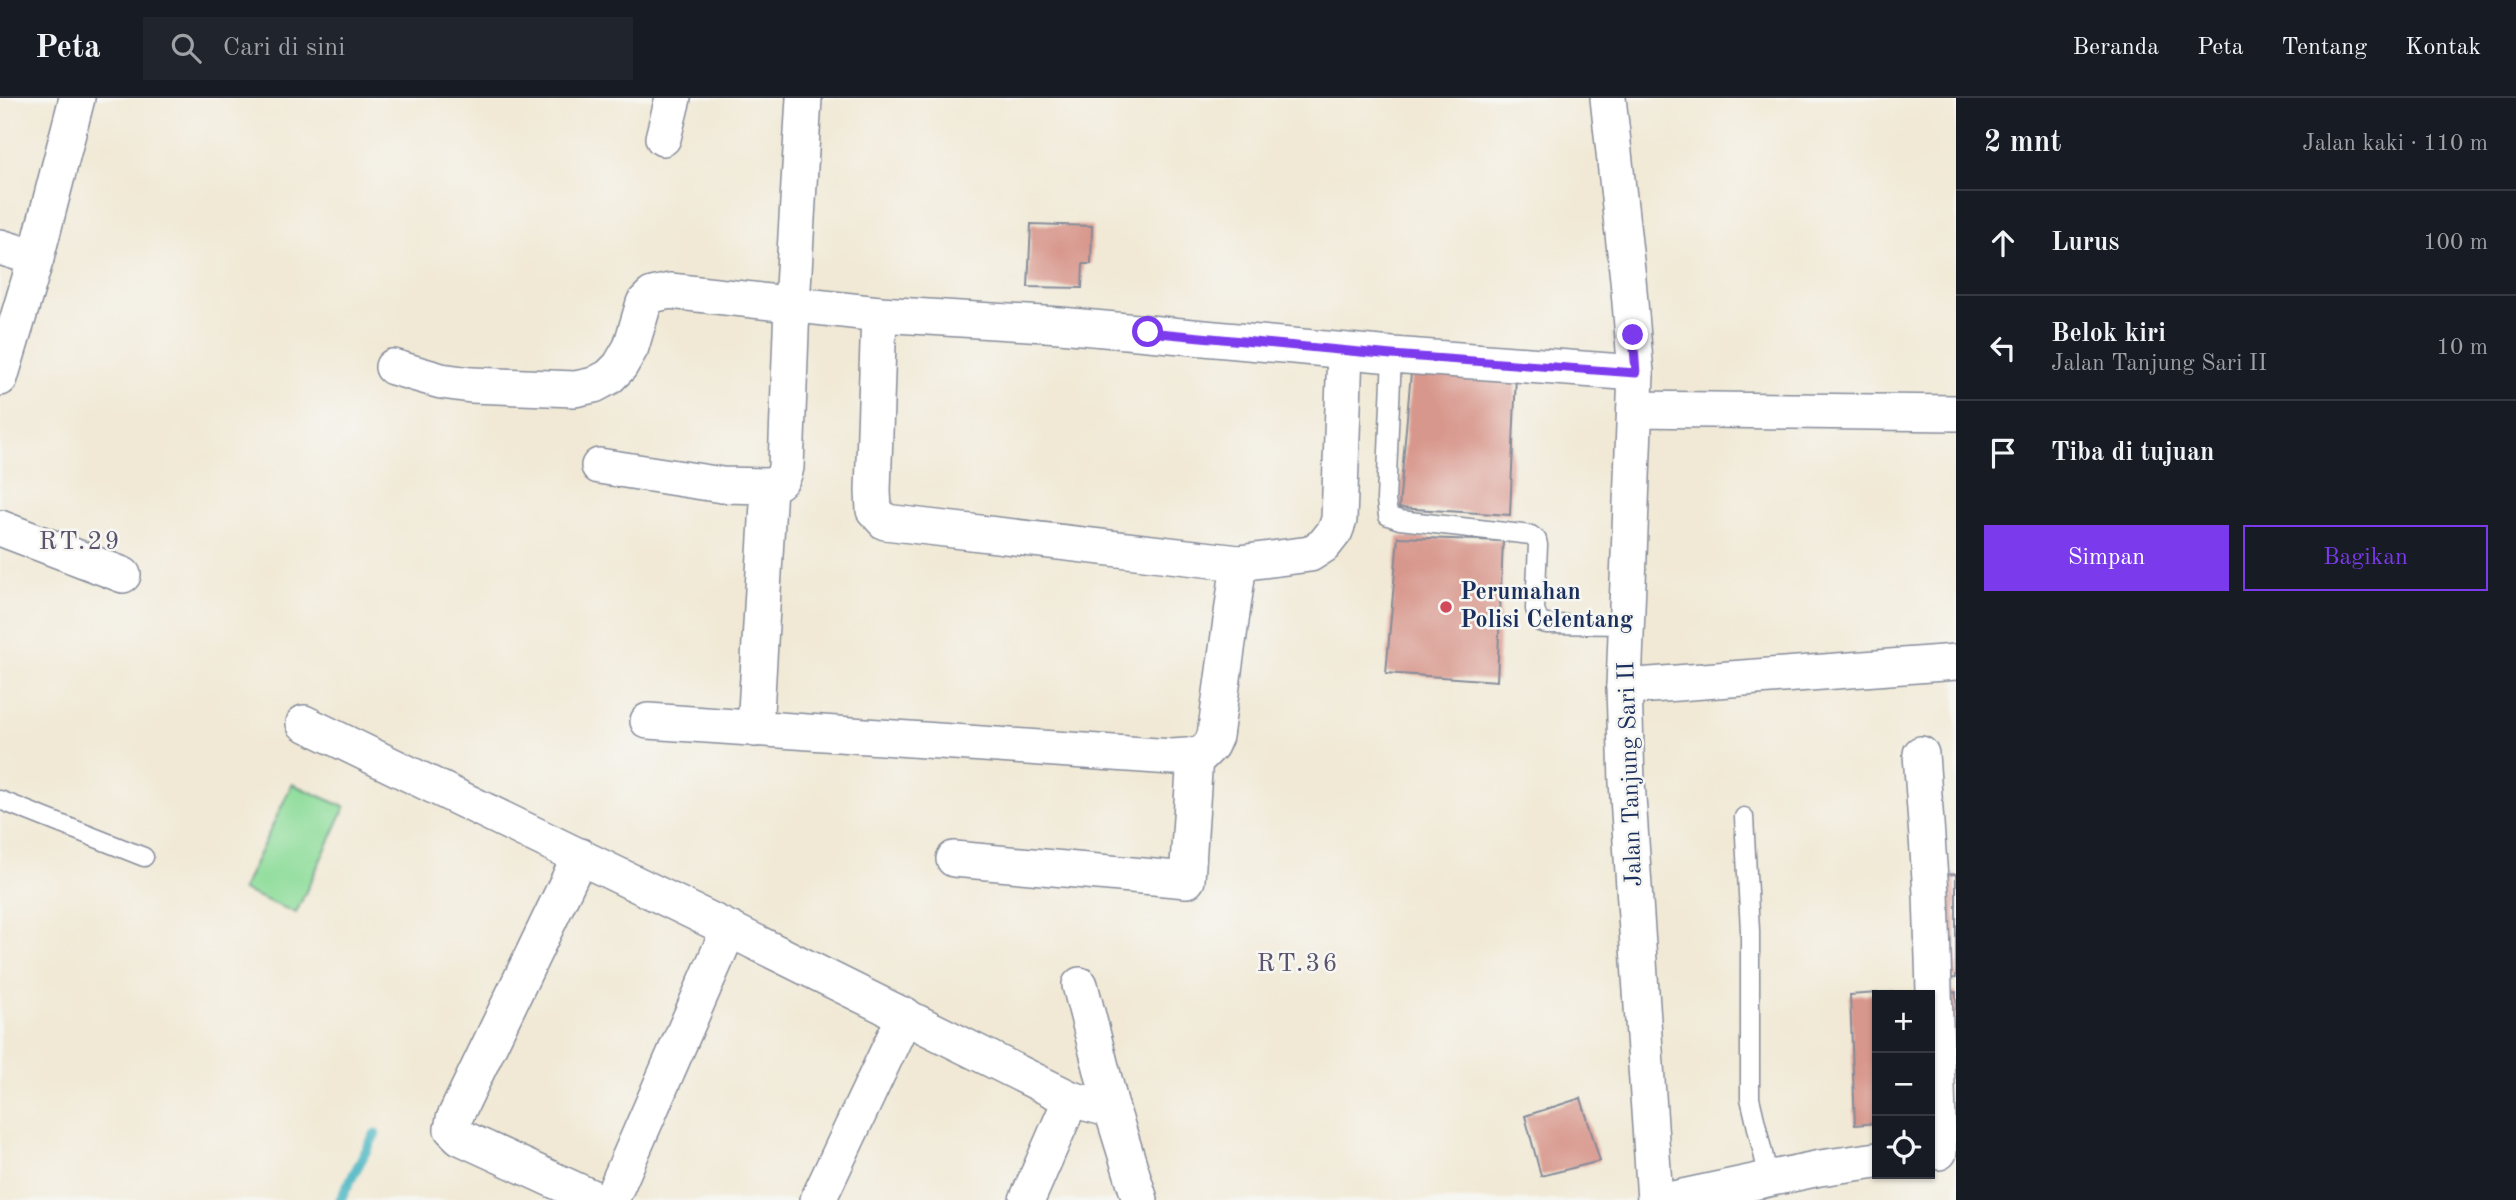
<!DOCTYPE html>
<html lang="id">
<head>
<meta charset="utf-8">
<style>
	:root { --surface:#171b24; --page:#20242c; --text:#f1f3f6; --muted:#9ea1a6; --line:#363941; --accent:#7c3aed }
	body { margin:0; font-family:"Old Standard TT",serif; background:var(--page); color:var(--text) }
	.controls { position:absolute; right:21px; bottom:21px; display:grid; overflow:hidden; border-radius:0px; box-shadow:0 2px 5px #0004 }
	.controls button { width:63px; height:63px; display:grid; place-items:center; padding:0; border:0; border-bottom:2px solid var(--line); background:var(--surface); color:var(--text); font:35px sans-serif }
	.stop { position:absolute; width:21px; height:21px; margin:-16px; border:5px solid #7c3aed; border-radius:50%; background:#fff }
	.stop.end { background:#7c3aed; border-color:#fff; box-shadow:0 2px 7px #0008 }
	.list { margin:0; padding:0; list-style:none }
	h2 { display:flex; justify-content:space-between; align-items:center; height:91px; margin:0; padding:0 28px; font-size:30px }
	h2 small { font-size:23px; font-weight:400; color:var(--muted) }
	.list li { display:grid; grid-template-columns:46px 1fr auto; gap:21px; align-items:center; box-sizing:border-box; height:105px; padding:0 28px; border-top:2px solid var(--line) }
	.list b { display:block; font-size:26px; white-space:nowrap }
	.list p { margin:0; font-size:23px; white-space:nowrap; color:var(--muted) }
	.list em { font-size:23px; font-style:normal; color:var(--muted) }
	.actions { display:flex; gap:14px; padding:21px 28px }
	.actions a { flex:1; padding:16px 0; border:2px solid var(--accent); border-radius:0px; text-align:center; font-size:24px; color:var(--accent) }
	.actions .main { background:var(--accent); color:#fff }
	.icon { flex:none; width:38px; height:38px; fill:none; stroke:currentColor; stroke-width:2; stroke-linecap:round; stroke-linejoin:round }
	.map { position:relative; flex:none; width:1956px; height:1102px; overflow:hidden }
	header { display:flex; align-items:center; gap:42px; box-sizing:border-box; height:98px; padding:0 35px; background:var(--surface); border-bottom:2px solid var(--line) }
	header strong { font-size:33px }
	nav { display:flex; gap:38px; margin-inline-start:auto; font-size:24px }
	.search { width:490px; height:63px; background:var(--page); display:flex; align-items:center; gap:18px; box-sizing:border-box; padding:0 24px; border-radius:0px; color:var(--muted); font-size:26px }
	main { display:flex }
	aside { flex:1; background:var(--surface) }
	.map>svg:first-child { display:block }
	.green { fill:#90dd9b; stroke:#56867c; stroke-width:2 }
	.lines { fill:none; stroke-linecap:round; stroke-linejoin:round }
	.stream { stroke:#48b6c3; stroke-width:10 }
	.building { fill:#d8978c }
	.lane-casing { stroke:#868c9a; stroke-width:21 }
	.street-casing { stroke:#868c9a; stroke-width:38 }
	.lane { stroke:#fff; stroke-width:18 }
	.street { stroke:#fff; stroke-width:35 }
	.route { stroke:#7c3aed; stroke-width:9 }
	.poi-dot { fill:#d1495b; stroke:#f6f6f2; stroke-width:2.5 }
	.labels { text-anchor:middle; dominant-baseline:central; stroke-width:5; stroke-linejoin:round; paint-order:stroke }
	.poi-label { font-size:24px; font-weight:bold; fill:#1b2f5e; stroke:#f6f6f2; text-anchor:start }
	.street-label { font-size:24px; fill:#1b2f5e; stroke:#f6f6f2 }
	.neighbourhood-label { font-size:26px; letter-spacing:2px; fill:#5d536e; stroke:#f6f6f2 }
</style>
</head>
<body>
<header>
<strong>Peta</strong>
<div class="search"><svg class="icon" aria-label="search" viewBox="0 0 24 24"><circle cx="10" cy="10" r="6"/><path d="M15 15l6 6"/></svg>Cari di sini</div>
<nav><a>Beranda</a><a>Peta</a><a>Tentang</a><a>Kontak</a></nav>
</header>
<main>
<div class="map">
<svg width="1956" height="1102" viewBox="0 0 1956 1102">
	<rect width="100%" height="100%" fill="#f6f6f2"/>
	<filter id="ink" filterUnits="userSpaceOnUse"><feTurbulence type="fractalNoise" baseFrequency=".0143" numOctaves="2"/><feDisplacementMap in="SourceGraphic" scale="14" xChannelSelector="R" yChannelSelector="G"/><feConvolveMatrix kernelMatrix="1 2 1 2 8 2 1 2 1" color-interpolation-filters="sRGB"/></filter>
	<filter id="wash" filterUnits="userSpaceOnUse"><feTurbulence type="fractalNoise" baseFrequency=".00686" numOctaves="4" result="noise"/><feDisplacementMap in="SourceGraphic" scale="28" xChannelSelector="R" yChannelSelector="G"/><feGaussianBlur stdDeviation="1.57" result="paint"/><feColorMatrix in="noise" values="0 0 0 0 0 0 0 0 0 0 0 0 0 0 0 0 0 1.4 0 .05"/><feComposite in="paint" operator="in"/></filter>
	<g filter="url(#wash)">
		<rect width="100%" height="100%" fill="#f1e9d5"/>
		<polygon class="green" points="292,686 345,709 296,815 242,792"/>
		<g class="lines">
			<polyline class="stream" points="340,1102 375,1036"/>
		</g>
		<g id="blocks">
			<g class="building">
				<polygon points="1031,126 1092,128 1091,166 1083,166 1082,190 1028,189"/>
				<polygon points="1411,274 1516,277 1510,417 1399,410"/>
				<polygon points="1398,439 1503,443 1497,583 1386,575"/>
				<polygon points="1956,776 1956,880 1940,881 1930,778"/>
				<polygon points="1903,894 1903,897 1878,897 1878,895"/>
				<polygon points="1956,894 1956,949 1948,949 1942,895"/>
				<polygon points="1877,895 1877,1025 1855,1027 1850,897"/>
				<polygon points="1581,1000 1600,1063 1541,1078 1525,1018"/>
			</g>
		</g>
	</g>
	<g filter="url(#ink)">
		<use href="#blocks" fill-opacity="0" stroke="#868c9a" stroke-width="2"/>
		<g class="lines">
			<g class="lane-casing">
				<g id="lane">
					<polyline points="1392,257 1386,402 1388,418 1400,422 1531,437 1537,442 1538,447 1535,511 1539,524 1547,526 1627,527"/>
					<polyline points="0,702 144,759"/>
					<polyline points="1744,719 1750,833 1750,1000 1769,1081"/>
				</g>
			</g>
			<g class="street-casing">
				<g id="street">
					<polyline points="1608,0 1628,181 1636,275 1624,589 1627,684 1655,1102"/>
					<polyline points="663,40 673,0"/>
					<polyline points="0,149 36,160"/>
					<polyline points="879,216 873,393 874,412 885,424 1239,465 1310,456 1324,447 1335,433 1339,422 1345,253"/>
					<polyline points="393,269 441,283 471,287 575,291 594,287 609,279 620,268 631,249 644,205 652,197 670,193 879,216 1060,227 1392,257 1636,275"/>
					<polyline points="0,280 36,160 77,0"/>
					<polyline points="1635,311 1956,315"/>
					<path d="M 599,368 L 722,387 L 769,388 C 780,385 784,380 786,369 L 792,207 L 804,0"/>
					<polyline points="0,430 123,477"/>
					<polyline points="1624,589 1956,564"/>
					<polyline points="648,623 1172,659 1201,657 1211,647 1215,638 1239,465"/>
					<polyline points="304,625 729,831 1071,1001 1112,1012"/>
					<polyline points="755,631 769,388"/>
					<polyline points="1921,656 1931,795 1939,1054"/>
					<polyline points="580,758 454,1021 452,1031 460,1039 597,1102"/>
					<polyline points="954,761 1187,782 1195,658"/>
					<polyline points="1080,887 1112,1012 1140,1102"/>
					<polyline points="611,1102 729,831"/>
					<polyline points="818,1102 905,917"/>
					<polyline points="1027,1102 1071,1001"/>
					<polyline points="1668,1102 1820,1070 1877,1062"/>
				</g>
			</g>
			<use href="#lane" class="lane"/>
			<use href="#street" class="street"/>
		</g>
	</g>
	<g class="lines" filter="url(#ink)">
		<polyline class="route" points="1148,234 1392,257 1636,275 1633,237"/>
	</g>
	<circle class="poi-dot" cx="1446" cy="509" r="7"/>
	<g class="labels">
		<g class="poi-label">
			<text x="1460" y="495">Perumahan<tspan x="1460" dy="28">Polisi Celentang</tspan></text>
		</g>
		<g class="street-label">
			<text transform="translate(1631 676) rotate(-92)">Jalan Tanjung Sari II</text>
		</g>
		<g class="neighbourhood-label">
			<text x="80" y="444">RT.29</text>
			<text x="1298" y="866">RT.36</text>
		</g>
	</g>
</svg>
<div class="controls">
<button>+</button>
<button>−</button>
<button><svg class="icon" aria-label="locate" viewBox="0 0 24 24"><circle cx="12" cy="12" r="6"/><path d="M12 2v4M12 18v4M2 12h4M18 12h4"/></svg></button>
</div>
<div class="stop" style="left:1148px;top:234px"></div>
<div class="stop end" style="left:1633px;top:237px"></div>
</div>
<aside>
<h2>2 mnt<small>Jalan kaki · 110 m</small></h2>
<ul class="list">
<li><svg class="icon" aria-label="ahead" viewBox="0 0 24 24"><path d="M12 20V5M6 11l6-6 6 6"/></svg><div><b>Lurus</b></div><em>100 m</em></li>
<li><svg class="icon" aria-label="left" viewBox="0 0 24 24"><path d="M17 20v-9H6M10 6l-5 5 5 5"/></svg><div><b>Belok kiri</b><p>Jalan Tanjung Sari II</p></div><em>10 m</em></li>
<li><svg class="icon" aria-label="arrive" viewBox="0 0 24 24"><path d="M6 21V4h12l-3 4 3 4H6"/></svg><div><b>Tiba di tujuan</b></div></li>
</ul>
<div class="actions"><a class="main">Simpan</a><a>Bagikan</a></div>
</aside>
</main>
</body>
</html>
